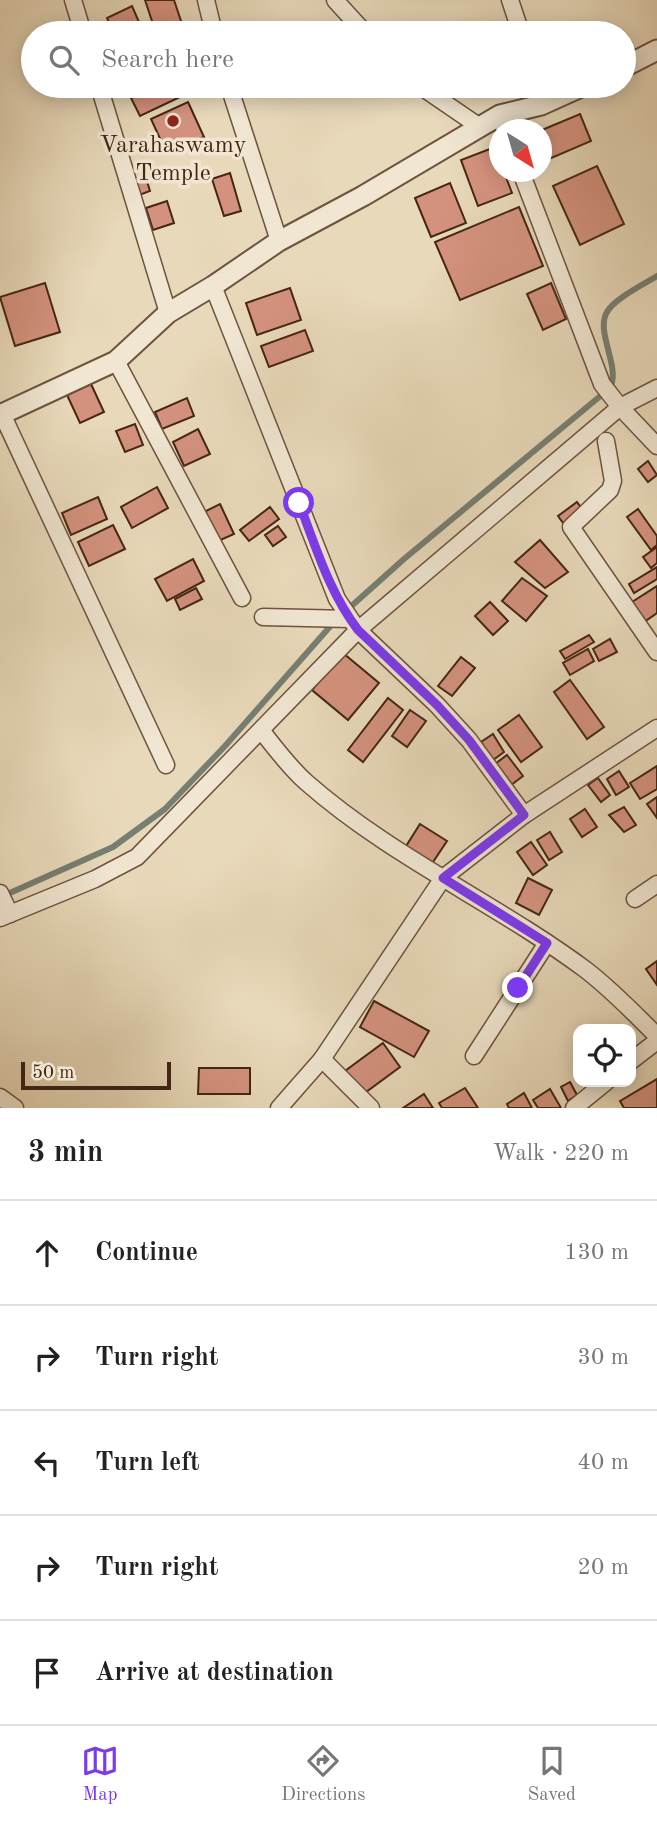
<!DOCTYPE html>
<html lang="en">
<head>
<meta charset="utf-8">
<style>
	:root { --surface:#fff; --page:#f2f2f2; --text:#222; --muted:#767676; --line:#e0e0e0; --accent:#7c3aed }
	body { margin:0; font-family:"Old Standard TT",serif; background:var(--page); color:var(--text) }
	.controls { position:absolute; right:21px; bottom:21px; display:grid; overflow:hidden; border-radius:14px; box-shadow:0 4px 18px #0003 }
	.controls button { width:63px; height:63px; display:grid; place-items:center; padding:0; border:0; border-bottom:2px solid var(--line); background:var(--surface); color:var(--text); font:35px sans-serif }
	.compass { position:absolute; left:489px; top:119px; width:63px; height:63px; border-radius:50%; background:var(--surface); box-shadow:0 4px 18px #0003; rotate:143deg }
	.scale { position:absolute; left:21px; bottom:18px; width:150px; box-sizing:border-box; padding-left:7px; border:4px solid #452614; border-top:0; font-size:19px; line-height:24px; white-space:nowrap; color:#452614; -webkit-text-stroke:5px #f0e6d2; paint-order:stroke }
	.stop { position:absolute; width:21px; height:21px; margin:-16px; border:5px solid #7c3aed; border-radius:50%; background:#fff }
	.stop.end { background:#7c3aed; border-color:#fff; box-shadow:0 2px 7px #0008 }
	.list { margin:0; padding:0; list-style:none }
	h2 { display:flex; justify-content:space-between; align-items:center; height:91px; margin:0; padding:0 28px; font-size:30px }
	h2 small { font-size:23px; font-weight:400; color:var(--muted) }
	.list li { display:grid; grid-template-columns:46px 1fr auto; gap:21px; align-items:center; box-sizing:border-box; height:105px; padding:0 28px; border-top:2px solid var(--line) }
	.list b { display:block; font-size:26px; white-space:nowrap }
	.list em { font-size:23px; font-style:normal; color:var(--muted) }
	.icon { flex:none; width:38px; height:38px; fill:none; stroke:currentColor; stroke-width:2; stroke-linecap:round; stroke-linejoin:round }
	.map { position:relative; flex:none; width:657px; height:1108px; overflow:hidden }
	.search { position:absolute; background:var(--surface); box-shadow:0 4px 18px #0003; left:21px; right:21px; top:21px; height:77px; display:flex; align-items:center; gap:18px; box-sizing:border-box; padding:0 24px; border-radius:38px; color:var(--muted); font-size:26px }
	.sheet { height:616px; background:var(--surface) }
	nav { display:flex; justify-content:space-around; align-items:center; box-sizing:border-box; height:98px; border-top:2px solid var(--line); background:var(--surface); font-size:19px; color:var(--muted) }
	nav a { display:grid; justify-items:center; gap:4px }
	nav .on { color:var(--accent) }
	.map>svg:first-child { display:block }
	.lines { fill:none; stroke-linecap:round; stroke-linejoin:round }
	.stream { stroke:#767f73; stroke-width:6 }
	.building { fill:#d4927e; stroke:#452614; stroke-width:2 }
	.minor-casing { stroke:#6e533e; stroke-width:19 }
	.tertiary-casing { stroke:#6e533e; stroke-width:23 }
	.minor { stroke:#f0e6d2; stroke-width:16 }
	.tertiary { stroke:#f0e6d2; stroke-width:19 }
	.route { stroke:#7c3aed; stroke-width:9 }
	.poi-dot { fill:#8f2418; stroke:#f0e6d2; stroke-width:2.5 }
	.labels { text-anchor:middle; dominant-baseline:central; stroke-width:7; stroke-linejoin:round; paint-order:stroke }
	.poi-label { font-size:24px; fill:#452614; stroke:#f0e6d2 }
</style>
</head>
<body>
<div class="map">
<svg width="657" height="1108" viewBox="0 0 657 1108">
	<rect width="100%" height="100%" fill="#e8d9ba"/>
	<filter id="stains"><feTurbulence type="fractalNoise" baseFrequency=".00286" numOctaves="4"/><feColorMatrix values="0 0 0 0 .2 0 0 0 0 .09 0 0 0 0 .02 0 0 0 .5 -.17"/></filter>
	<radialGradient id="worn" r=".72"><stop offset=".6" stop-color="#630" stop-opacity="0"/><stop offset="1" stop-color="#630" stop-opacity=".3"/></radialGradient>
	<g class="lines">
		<g class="stream">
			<path d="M 347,610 L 404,559 L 610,388 C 621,367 595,332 607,312 C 614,299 644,284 657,276"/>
			<polyline points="3,896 113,847 165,809 225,746 334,622"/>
		</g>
	</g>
	<g class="building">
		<polygon points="145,0 174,0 185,33 156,33"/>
		<polygon points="132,6 142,29 132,33 114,33 107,18"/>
		<polygon points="156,86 174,86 180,97 140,116 131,98"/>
		<polygon points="188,102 204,137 167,154 151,119"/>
		<polygon points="580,114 591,141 542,162 542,130"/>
		<polygon points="495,147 500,159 500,172 504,172 512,193 478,206 461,160"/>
		<polygon points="597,166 624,224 580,245 553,186"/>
		<polygon points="230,173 241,211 224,216 212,179"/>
		<polygon points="146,178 150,191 134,197 129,183"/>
		<polygon points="450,183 466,223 431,237 415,198"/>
		<polygon points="167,201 174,223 153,230 146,208"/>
		<polygon points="519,207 543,266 460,300 435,242"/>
		<polygon points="45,283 60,332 15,346 0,297"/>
		<polygon points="551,283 566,319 543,330 527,294"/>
		<polygon points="290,288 301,320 257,335 246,303"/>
		<polygon points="305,330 313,351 269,367 261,346"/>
		<polygon points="91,384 104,412 80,423 67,395"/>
		<polygon points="187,398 194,416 162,429 155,412"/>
		<polygon points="135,424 143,445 125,452 116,431"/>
		<polygon points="198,429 210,454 184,466 173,442"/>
		<polygon points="648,461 657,475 648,482 638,469"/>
		<polygon points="157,487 168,508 132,528 121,507"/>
		<polygon points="98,497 107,519 71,535 62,513"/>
		<polygon points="577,502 585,513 566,527 558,516"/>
		<polygon points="220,504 234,534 216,542 202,513"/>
		<polygon points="270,507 279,519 249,541 240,530"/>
		<polygon points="638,509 657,536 657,545 651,550 627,517"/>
		<polygon points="113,525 125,549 89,566 78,542"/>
		<polygon points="278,526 286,537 273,546 265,535"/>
		<polygon points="540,540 568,572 545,588 515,562"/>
		<polygon points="657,547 657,563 651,568 643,557"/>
		<polygon points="193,559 204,581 167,601 155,579"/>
		<polygon points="657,567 657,579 634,593 629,584"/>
		<polygon points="522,578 547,596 526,621 502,601"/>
		<polygon points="657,586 657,613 644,622 632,602"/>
		<polygon points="196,588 202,599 180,610 175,599"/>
		<polygon points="490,602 508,621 493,635 475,616"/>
		<polygon points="589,635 594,642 565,659 560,651"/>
		<polygon points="610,639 617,652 599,661 593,649"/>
		<polygon points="588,649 594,661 570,675 563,663"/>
		<polygon points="343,653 379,683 348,720 312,690"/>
		<polygon points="461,657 475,668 452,696 438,686"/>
		<polygon points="570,680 604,727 587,739 554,692"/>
		<polygon points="388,698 403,710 363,762 348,750"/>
		<polygon points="410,710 426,721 407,747 392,736"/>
		<polygon points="519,715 542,747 521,762 498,730"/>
		<polygon points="493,734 504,752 493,760 481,742"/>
		<polygon points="507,755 523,776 511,785 495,764"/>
		<polygon points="657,766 657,789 640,799 630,783"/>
		<polygon points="619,771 629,787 616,795 607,779"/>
		<polygon points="598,778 610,795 601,802 588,785"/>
		<polygon points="657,797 657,818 647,804"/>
		<polygon points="624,807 636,825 624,832 609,815"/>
		<polygon points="585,809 597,827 582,837 570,819"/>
		<polygon points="420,824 447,841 429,868 403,851"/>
		<polygon points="550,832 562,852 549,860 537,840"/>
		<polygon points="531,842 547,865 533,875 517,852"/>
		<polygon points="528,878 552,890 539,915 516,903"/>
		<polygon points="657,961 657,985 646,969"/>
		<polygon points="374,1001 429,1031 414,1057 360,1027"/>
		<polygon points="383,1043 400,1067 362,1095 345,1071"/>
		<polygon points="199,1068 250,1068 250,1094 198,1094"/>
		<polygon points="657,1079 657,1108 624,1108 620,1101"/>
		<polygon points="570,1082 577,1095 568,1101 561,1087"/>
		<polygon points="465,1088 478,1108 442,1108 439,1103"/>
		<polygon points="550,1089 561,1108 538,1108 533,1100"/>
		<polygon points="524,1093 532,1108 509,1108 507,1104"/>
		<polygon points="424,1094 433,1108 403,1108"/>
	</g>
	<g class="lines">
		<g class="minor-casing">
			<g id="minor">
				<polyline points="73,0 83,33"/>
				<polyline points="206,0 214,33"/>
				<polyline points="335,0 365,33"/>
				<polyline points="510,0 521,33"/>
				<polyline points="99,86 168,313"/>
				<polyline points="229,86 279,241"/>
				<polyline points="420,86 480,127"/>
				<polyline points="536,86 541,105"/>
				<polyline points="500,115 505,130"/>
				<polyline points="521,172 602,384 620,407 657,446"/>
				<polyline points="213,286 337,599 358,630 437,705 469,740 524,815"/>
				<polyline points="116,361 242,598"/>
				<polyline points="2,414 166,765"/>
				<polyline points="606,441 613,481 610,490 571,527 657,652"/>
				<polyline points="263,617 350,619"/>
				<path d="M 261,730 C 275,748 289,767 306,782 C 391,857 496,903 586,970 C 612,990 634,1013 657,1036"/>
				<polyline points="0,893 10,914"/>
				<polyline points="635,899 657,884"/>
				<polyline points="0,918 95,879 137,857 358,630 620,407 657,388"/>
				<polyline points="474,1056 547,943"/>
				<polyline points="322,1059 371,1108"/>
				<polyline points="631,1061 657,1041"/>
				<polyline points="0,1097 15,1108"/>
				<polyline points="279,1108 322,1059 443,878 524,815 657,728"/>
				<polyline points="574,1108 606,1082"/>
			</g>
		</g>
		<g class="tertiary-casing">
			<g id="tertiary">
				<polyline points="624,67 657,50"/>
				<polyline points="0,415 116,361 168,313 213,286 279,241 363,196 500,115 541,105 583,86"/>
			</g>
		</g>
		<use href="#minor" class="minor"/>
		<use href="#tertiary" class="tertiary"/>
	</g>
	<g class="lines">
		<path class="route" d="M 299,503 C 316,547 329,592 358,630 L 437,705 L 469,740 L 524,815 L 443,878 L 547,943 L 518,988"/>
	</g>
	<circle class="poi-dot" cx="173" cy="121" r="7"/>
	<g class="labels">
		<g class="poi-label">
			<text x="173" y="146">Varahaswamy<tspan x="173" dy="28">Temple</tspan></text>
		</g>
	</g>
	<rect width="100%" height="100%" filter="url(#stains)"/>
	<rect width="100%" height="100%" fill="url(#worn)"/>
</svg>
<div class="controls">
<button><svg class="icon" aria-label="locate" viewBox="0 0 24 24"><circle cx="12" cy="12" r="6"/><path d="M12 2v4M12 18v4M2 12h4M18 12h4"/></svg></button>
</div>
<svg class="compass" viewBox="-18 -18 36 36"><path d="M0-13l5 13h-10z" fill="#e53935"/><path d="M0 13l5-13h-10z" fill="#767676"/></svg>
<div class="scale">50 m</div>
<div class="stop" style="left:299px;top:503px"></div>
<div class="stop end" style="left:518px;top:988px"></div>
<div class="search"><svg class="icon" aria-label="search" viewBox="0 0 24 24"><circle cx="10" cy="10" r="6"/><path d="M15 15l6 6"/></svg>Search here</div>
</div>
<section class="sheet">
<h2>3 min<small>Walk · 220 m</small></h2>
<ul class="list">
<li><svg class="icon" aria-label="ahead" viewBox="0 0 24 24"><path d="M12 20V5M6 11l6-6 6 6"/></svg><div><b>Continue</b></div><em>130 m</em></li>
<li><svg class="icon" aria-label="right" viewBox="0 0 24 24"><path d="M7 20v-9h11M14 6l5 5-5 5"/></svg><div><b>Turn right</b></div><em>30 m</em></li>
<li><svg class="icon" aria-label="left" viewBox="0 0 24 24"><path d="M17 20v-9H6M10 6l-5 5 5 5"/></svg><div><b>Turn left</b></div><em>40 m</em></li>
<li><svg class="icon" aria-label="right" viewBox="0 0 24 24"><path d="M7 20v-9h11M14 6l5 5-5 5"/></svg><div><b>Turn right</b></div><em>20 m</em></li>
<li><svg class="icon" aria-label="arrive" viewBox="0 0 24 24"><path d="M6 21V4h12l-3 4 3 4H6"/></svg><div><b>Arrive at destination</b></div></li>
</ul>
</section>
<nav>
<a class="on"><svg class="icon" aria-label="map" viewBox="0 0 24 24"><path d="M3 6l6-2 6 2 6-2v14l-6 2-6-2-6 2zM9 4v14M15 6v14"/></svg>Map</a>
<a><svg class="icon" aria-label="directions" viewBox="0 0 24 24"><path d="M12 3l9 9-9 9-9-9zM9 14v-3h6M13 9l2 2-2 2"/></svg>Directions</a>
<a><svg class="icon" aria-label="saved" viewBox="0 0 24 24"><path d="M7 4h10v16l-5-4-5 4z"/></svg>Saved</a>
</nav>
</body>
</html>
